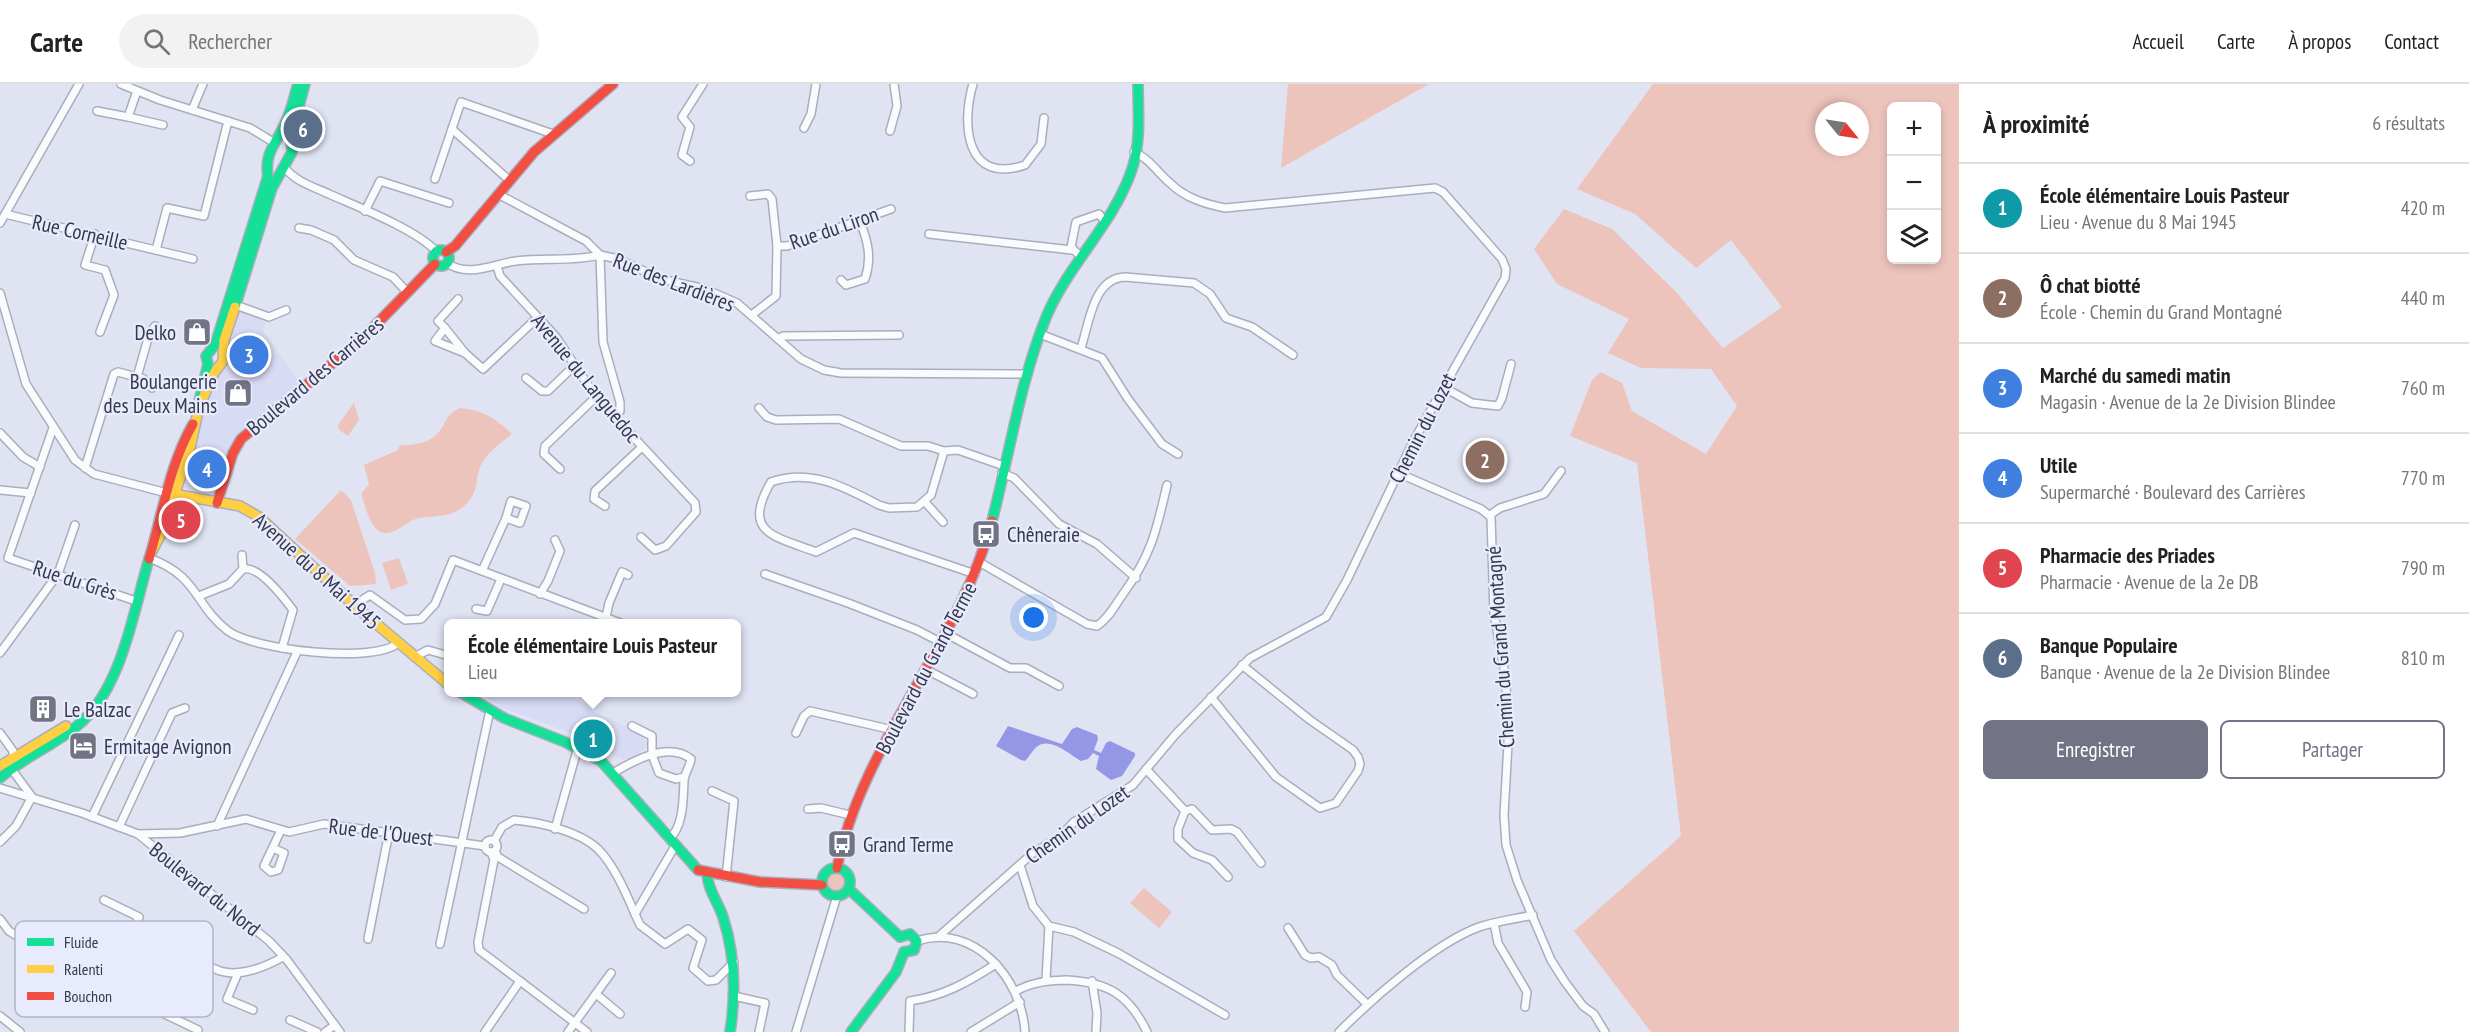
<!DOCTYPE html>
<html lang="fr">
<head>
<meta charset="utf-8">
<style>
	:root { --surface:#fff; --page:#f2f2f2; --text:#222; --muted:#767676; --line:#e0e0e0; --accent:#727485 }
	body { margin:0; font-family:"PT Sans Narrow",sans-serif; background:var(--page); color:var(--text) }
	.controls { position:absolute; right:18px; top:18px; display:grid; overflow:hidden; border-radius:9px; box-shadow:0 3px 9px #0003 }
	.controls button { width:54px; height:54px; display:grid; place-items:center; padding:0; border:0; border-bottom:2px solid var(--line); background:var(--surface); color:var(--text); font:30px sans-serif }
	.compass { position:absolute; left:1815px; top:18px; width:54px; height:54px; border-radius:50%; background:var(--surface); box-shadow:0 3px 9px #0003; rotate:120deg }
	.you { position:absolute; left:1034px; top:534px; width:21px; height:21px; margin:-15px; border:4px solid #fff; border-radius:50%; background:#1a73e8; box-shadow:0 0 0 9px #1a73e833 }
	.badge { display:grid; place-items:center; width:39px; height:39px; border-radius:50%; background:var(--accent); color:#fff; font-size:20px; font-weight:700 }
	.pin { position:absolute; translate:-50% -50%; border:3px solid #fff; box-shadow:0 2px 6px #0006 }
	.popup { position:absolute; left:444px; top:535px; width:297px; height:78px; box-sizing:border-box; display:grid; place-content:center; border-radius:9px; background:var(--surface); filter:drop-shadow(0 2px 4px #0005); font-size:20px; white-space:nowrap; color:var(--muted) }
	.popup b { font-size:22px; color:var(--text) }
	.popup::after { content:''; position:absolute; left:50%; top:100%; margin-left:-12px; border:12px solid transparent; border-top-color:var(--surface) }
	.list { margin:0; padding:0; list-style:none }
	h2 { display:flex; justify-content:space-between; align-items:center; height:78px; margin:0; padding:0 24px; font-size:26px }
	h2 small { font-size:20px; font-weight:400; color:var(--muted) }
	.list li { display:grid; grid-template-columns:39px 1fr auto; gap:18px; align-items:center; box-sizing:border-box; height:90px; padding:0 24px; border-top:2px solid var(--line) }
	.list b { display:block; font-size:22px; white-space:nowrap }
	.list p { margin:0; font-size:20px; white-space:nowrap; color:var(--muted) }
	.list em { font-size:20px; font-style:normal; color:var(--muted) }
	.actions { display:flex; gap:12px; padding:18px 24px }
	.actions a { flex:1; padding:14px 0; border:2px solid var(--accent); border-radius:9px; text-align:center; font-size:21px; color:var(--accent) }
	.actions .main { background:var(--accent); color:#fff }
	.icon { flex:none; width:33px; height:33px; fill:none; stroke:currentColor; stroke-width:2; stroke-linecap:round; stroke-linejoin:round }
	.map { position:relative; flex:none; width:1959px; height:948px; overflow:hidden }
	header { display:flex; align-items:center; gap:36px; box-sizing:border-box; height:84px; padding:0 30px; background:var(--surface); border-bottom:2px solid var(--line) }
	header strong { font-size:28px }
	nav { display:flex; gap:33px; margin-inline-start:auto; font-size:21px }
	.search { width:420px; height:54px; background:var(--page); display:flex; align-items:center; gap:15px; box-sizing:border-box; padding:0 21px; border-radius:33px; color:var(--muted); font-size:22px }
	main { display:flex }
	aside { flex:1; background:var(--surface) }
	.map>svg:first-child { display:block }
	.built { fill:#d8dbf4 }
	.green { fill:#edc4bc; fill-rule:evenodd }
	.water { fill:#9497e5 }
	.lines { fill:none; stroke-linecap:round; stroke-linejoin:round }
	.street-casing { stroke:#aaadbc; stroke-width:10 }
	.fast-casing { stroke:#aaadbc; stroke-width:12 }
	.slow-casing { stroke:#aaadbc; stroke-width:12 }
	.jam-casing { stroke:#aaadbc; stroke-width:12 }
	.street { stroke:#fafbfd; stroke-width:7 }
	.fast { stroke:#16e098; stroke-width:9 }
	.slow { stroke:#ffcf43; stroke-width:9 }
	.jam { stroke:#f24e42; stroke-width:9 }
	.labels { text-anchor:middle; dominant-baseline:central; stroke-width:4.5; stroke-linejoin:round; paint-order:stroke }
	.street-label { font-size:21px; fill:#36384b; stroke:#e8ebfe }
	.poi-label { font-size:21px; fill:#36384b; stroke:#e8ebfe; text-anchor:start }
	.key { fill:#e8ebfe; stroke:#b3b5c8; stroke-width:1.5 }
	.key-label { font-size:16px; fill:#36384b }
</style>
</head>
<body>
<header>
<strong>Carte</strong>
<div class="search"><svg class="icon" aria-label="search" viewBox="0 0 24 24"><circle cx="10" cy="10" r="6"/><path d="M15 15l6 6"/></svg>Rechercher</div>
<nav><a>Accueil</a><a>Carte</a><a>À propos</a><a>Contact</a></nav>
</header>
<main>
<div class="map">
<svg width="1959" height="948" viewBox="0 0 1959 948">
	<rect width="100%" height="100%" fill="#e0e3f2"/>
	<g class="built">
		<polygon points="236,226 266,236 263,247 300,299 231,361 213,413 182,403 197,344"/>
		<polygon points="1488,361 1499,363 1494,397 1471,384 1474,365 1487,367"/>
		<polygon points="478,609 566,609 566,612 578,616 593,627 639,648 649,660 636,673 623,676 571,649 503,624"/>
	</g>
	<g class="green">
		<polygon points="1288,0 1429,0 1281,84"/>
		<path d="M 1653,0 L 1959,0 L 1959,948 L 1651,948 L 1574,847 L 1681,752 L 1637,379 L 1570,352 L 1592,296 L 1601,288 L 1622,299 L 1632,327 L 1706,370 L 1737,322 L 1711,285 L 1641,284 L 1608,269 L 1629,235 L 1557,200 L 1534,165 L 1564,125 L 1612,145 L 1678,210 L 1723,264 L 1782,223 L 1731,156 L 1696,184 L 1635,130 L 1577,105 ZM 1892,22 L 1936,22 L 1936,176 L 1892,176 ZM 1824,27 L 1860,27 L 1860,63 L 1824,63 Z"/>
		<polygon points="354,319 359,336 348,352 339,346 338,341"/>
		<path d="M 460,324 C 482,326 497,335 512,350 C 502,358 485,370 480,383 C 474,399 480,406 465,421 C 451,436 429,430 413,436 C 402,441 391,454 379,447 C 369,441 365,420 361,410 L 369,400 L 364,381 L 398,366 L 400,361 C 412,362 430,359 438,349 C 447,339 445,330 460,324 Z"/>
		<polygon points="341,406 351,416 375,489 376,500 350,502 295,455"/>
		<polygon points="399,474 408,500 391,506 382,479"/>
		<circle cx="836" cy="798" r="9"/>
		<polygon points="1144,804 1172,828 1159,844 1130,819"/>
	</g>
	<path class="water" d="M 1008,642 L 1062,660 L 1072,645 L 1077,643 L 1097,651 L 1098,655 L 1094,666 L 1101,669 L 1106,659 L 1110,657 L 1135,669 L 1135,672 L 1122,692 L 1111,696 L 1096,685 L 1099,672 L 1093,669 L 1088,675 L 1081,677 C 1070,671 1051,653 1038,662 C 1033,665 1030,672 1025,677 L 1021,676 L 996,662 Z"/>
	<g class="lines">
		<g class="street-casing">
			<g id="street">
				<polyline points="121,0 160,16 250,44 273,58"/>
				<path d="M 973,0 C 961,41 966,101 1025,81 L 1041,60 L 1044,34"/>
				<polyline points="137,7 128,33 163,41"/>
				<polyline points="192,26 203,0"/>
				<polyline points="97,27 128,33"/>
				<polyline points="804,44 811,30 816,0"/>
				<polyline points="452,45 509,96"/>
				<polyline points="890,47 897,22 894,0"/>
				<polyline points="690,77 682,71 690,43 682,33 703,0"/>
				<path d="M 285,84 C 296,98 314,103 329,110 C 358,123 415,145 436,167"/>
				<polyline points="435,95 461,18 553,50"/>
				<polyline points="498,110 586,157 600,171 618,175 661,195 705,205 737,219 801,275 824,286 841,289 1027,290"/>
				<polyline points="750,112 768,110 772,115 777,162 776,212 753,230"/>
				<polyline points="365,127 380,97 449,119"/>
				<polyline points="5,130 193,175"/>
				<polyline points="0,139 79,0"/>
				<polyline points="299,144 311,146 334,156 354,176 393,193 408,209"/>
				<polyline points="95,150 85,181 105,186 114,211 100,248"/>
				<polyline points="929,150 1072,166"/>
				<polyline points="777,162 787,162 891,125"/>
				<polyline points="156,166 167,124 204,132 228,37"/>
				<polyline points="1081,173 1071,163 1076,138 1099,130 1105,138"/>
				<path d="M 447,179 C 468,194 493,180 516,177 C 544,173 572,178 600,171 L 603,258 L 620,318 L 620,327 L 614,333"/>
				<polyline points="497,182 500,192 556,253 596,313 695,419 696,428 666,462 655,466 641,453"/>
				<path d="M 841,196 L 846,201 L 865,195 C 872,174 868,157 860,138"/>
				<polyline points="0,209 26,300 75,376 94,390 167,409"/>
				<polyline points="458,215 438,237 445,244 435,257 465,269 483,285 537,234"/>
				<polyline points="230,219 269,233 286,226"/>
				<polyline points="445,244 465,269"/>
				<polyline points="1040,250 1102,274 1128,315 1162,360 1178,370"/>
				<polyline points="778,255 783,252 899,251"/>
				<path d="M 1081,264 C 1089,240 1093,194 1125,193 L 1194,199 L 1210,210 L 1226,234 L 1252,243 L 1293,271"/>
				<polyline points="137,293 149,251 155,242"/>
				<polyline points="526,294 542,307 548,307 575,281"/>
				<polyline points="1443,303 1472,319 1498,322 1502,314 1511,280"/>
				<polyline points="759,324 767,333 776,336 839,335 901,362 928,362 944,367"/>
				<polyline points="53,344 8,474 136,517"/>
				<polyline points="0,349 23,373 40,383"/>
				<polyline points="85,384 114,290 118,288 144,295 152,304"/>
				<polyline points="560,385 544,370 545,362 596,313"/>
				<polyline points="1002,389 1014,394 1059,440 1097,460 1136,494"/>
				<polyline points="1398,389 1481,425 1491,433 1494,530 1505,590 1509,642 1504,731 1506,761 1517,796 1551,876 1565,898 1583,922 1594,930 1605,948"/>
				<polyline points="0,406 31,409"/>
				<polyline points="925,418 943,438"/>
				<polyline points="605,422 594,415 595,407 642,363"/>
				<polyline points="1490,431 1500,424 1544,410 1561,387"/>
				<polyline points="242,471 243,485"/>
				<path d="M 149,474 C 199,492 194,521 228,547 C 254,566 374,580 398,559"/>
				<path d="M 979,478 L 1087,540 L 1097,542 C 1108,535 1114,523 1121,513 C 1151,472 1156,449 1167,401"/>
				<polyline points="482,487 506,434 520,439 526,422 511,417 506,434"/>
				<polyline points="765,490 848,519 917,546 942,559"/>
				<path d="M 975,490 L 854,449 L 816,468 C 774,452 741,449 771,398 C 811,384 844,403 879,421 L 889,424 L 917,423 L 931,411 L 944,367 L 958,366 L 1004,382"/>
				<polyline points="540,510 548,497 560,467 555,456"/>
				<path d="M 199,512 L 229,500 L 243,485 C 259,481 284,514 293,526 L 282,564"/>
				<polyline points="354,521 370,511 405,536 421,535 435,520 453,476 623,540"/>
				<polyline points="476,525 487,527 501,495"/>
				<polyline points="606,533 609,519 622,488 628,491"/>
				<polyline points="947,550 1010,584 1026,584 1059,602"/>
				<polyline points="0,569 58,490 75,441"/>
				<polyline points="414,573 428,566 449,572"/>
				<polyline points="927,586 973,610"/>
				<polyline points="1211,613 1276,693 1320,724 1336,719 1358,687 1360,680 1358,673 1353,666 1310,636 1242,581"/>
				<polyline points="632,642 652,652 652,671 659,689 676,695 684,693"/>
				<polyline points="0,649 13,667 13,687 32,713"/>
				<polyline points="796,649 804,632 810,627 893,646"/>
				<polyline points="1146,685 1185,727 1178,745 1178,755 1193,769 1212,776 1228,793"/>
				<path d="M 613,689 C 633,677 668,657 691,675 C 690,683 684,690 684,697 C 683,714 684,743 669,755"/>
				<polyline points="0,704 82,729 138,750 269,857 287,876 340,948"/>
				<polyline points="712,707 734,717 726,793"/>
				<polyline points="808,725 821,724 850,731"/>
				<polyline points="1185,727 1192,725 1212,746 1231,745 1237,748 1261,779"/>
				<polyline points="92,733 179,551"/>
				<polyline points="217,742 297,568"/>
				<polyline points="119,743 172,629 185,624"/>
				<polyline points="555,745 578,663"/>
				<polyline points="138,750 180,749 246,735 289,748 324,740 485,762"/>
				<circle cx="491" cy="762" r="6"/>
				<path d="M 494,757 L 502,743 L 514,736 C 539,738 579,747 598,765 C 614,781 626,809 635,830"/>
				<polyline points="0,758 16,742 32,713"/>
				<polyline points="675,762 635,830 640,841 665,860 688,845 702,856 693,884 708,897 716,896 734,878"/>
				<polyline points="273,764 284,769 278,786 271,788 264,782 281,746"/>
				<polyline points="495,767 498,773 584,825"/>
				<polyline points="1020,781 1033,822 1049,842 1074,848 1118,869 1225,931"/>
				<path d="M 104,816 L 139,833 L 131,850 L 220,887 C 240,893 265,883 283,873"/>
				<polyline points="0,835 9,847 60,879 90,904 131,914 198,946"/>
				<polyline points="1494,839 1498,859 1527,908 1525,923"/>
				<polyline points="1288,844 1305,871 1311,874 1319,873 1332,881 1337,891 1367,920"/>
				<path d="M 938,853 L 1033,769 L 1060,753 L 1074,738 L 1133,701 L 1175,651 L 1250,574 L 1326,533 L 1347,496 L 1413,358 L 1505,194 L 1506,185 L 1502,175 L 1443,108 L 1435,104 L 1225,124 C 1205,120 1185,114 1170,99 C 1157,88 1150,75 1134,68"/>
				<polyline points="368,855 389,748"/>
				<path d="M 917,857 C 974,838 1022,895 1025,948"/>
				<polyline points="440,860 490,626"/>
				<polyline points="238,889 227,915 253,926"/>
				<polyline points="1046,896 1049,842"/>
				<polyline points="520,897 587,948"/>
				<polyline points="1092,897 1097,929 1096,948"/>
				<path d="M 1016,907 C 1032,898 1048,896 1066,896 C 1107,898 1129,910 1147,948"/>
				<polyline points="596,910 620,930"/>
				<polyline points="734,912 765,919 759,948"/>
				<polyline points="50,913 77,893"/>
				<polyline points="0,932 20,948"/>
				<polyline points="290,936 317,948"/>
				<polyline points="325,948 335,941"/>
				<polyline points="485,948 520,897 479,866 478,858 494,776 491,768"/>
				<polyline points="568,948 611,889"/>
				<polyline points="796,948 837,812"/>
				<path d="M 909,948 L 910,917 C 944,912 968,898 996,880"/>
				<polyline points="971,948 1020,918"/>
				<path d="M 1339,948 C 1372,915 1435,859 1479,843 C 1497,837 1515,835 1533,831"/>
			</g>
		</g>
		<g class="fast-casing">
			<g id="fast">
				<circle cx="441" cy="174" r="8"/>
				<polyline points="235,223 272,104 292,68 291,51 305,0"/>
				<path d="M 199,318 L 208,280 L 206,272 L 215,261 L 268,92 C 264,69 276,60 285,40 C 291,28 294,13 298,0"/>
				<path d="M 992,437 C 1010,368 1020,297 1047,231 C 1070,178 1116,137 1133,82 C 1141,55 1138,27 1138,0"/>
				<polyline points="460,608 504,634 565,658 601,677 698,786"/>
				<path d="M 0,694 C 24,673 53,662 77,642 C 122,606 133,528 149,475"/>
				<circle cx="836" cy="798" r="14"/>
				<path d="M 707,790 C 708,806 718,818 723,833 C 735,870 736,910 730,948"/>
				<polyline points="849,805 900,853"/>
				<polyline points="900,853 910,850 917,857 914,866 904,868"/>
				<polyline points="851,948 896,888 904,868"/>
			</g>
		</g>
		<g class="slow-casing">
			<g id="slow">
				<polyline points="168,409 240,422 259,433 354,521 449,601"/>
				<polyline points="151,469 162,448 190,364 199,323 214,289 223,277 224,256 235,223"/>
				<polyline points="0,682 66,642"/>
			</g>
		</g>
		<g class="jam-casing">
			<g id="jam">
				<polyline points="446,168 455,162 534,68 613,0"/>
				<polyline points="217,419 233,369 241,355 364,253 435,180"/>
				<path d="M 149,475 C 163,429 169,382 193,340"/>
				<path d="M 837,784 C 861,661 959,561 992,437"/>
				<polyline points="698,786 760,798 822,801"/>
			</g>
		</g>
		<use href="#street" class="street"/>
		<use href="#fast" class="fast"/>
		<use href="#slow" class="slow"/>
		<use href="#jam" class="jam"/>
	</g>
	<defs>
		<g id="shop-square" transform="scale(1.5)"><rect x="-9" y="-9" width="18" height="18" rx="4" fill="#727485" stroke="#e8ebfe"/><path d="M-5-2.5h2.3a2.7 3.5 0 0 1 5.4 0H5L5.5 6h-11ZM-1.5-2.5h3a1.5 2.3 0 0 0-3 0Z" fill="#fff"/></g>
		<g id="bus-square" transform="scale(1.5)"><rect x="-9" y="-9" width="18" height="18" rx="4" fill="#727485" stroke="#e8ebfe"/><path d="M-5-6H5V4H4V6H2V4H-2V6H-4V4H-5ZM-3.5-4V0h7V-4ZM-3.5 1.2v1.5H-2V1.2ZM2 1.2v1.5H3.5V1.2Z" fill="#fff"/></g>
		<g id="building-square" transform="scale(1.5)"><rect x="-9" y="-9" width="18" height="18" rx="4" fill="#727485" stroke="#e8ebfe"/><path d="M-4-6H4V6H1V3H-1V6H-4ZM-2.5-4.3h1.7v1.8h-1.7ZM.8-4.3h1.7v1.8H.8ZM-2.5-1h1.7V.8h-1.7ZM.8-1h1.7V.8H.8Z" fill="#fff"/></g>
		<g id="hotel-square" transform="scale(1.5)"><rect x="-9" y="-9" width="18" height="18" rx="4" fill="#727485" stroke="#e8ebfe"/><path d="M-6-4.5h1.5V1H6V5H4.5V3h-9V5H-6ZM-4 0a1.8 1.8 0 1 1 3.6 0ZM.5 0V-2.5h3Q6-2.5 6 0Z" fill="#fff"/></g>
	</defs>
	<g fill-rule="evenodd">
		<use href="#shop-square" x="197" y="248"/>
		<use href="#shop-square" x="238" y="309"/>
		<use href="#bus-square" x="986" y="450"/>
		<use href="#building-square" x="43" y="625"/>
		<use href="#hotel-square" x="83" y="662"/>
		<use href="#bus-square" x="842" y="760"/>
	</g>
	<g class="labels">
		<g class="street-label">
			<text transform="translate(834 144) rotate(-19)">Rue du Liron</text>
			<text transform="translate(80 148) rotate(13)">Rue Corneille</text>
			<text transform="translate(674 198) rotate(21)">Rue des Lardières</text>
			<text transform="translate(315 292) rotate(-40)">Boulevard des Carrières</text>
			<text transform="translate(586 294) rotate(51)">Avenue du Languedoc</text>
			<text transform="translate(1422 344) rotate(-63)">Chemin du Lozet</text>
			<text transform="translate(317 487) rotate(42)">Avenue du 8 Mai 1945</text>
			<text transform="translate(75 496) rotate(18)">Rue du Grès</text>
			<text transform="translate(1500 563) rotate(-94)">Chemin du Grand Montagné</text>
			<text transform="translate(926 584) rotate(-62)">Boulevard du Grand Terme</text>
			<text transform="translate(1077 740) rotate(-35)">Chemin du Lozet</text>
			<text transform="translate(381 748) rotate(7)">Rue de l'Ouest</text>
			<text transform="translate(205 805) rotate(39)">Boulevard du Nord</text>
		</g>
		<g class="poi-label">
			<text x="176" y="248" text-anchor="end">Delko</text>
			<text x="217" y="297" text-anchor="end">Boulangerie<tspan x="217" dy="24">des Deux Mains</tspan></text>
			<text x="1007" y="450">Chêneraie</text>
			<text x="64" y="625">Le Balzac</text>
			<text x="104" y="662">Ermitage Avignon</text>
			<text x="863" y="760">Grand Terme</text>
		</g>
	</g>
	<rect x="15" y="837" width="198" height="96" rx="9" class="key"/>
	<rect x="27" y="854" width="27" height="8" fill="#16e098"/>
	<rect x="27" y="881" width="27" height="8" fill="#ffcf43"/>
	<rect x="27" y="908" width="27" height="8" fill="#f24e42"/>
	<g class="key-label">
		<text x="64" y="864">Fluide</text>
		<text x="64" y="891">Ralenti</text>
		<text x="64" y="918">Bouchon</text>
	</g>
</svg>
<div class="controls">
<button>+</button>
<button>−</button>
<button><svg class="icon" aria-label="layers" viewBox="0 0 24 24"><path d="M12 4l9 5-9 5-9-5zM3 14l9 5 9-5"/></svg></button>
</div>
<svg class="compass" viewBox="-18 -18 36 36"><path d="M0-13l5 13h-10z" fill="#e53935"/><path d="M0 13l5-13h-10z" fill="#767676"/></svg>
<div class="you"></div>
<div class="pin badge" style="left:593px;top:655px;background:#0f9aa8">1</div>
<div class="popup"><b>École élémentaire Louis Pasteur</b>Lieu</div>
<div class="pin badge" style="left:1485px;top:376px;background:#8d6e63">2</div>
<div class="pin badge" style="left:249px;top:271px;background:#3f7fe0">3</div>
<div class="pin badge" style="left:207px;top:385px;background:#3f7fe0">4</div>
<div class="pin badge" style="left:181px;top:436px;background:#e0444e">5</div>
<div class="pin badge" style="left:303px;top:45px;background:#5c6f8a">6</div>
</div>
<aside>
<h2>À proximité<small>6 résultats</small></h2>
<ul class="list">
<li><span class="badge" style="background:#0f9aa8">1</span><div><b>École élémentaire Louis Pasteur</b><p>Lieu · Avenue du 8 Mai 1945</p></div><em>420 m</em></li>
<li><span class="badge" style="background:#8d6e63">2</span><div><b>Ô chat biotté</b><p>École · Chemin du Grand Montagné</p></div><em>440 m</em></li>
<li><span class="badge" style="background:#3f7fe0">3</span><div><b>Marché du samedi matin</b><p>Magasin · Avenue de la 2e Division Blindee</p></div><em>760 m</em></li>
<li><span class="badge" style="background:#3f7fe0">4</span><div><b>Utile</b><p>Supermarché · Boulevard des Carrières</p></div><em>770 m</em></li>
<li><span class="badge" style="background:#e0444e">5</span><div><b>Pharmacie des Priades</b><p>Pharmacie · Avenue de la 2e DB</p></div><em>790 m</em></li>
<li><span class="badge" style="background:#5c6f8a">6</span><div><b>Banque Populaire</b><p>Banque · Avenue de la 2e Division Blindee</p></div><em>810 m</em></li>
</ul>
<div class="actions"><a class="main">Enregistrer</a><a>Partager</a></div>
</aside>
</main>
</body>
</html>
